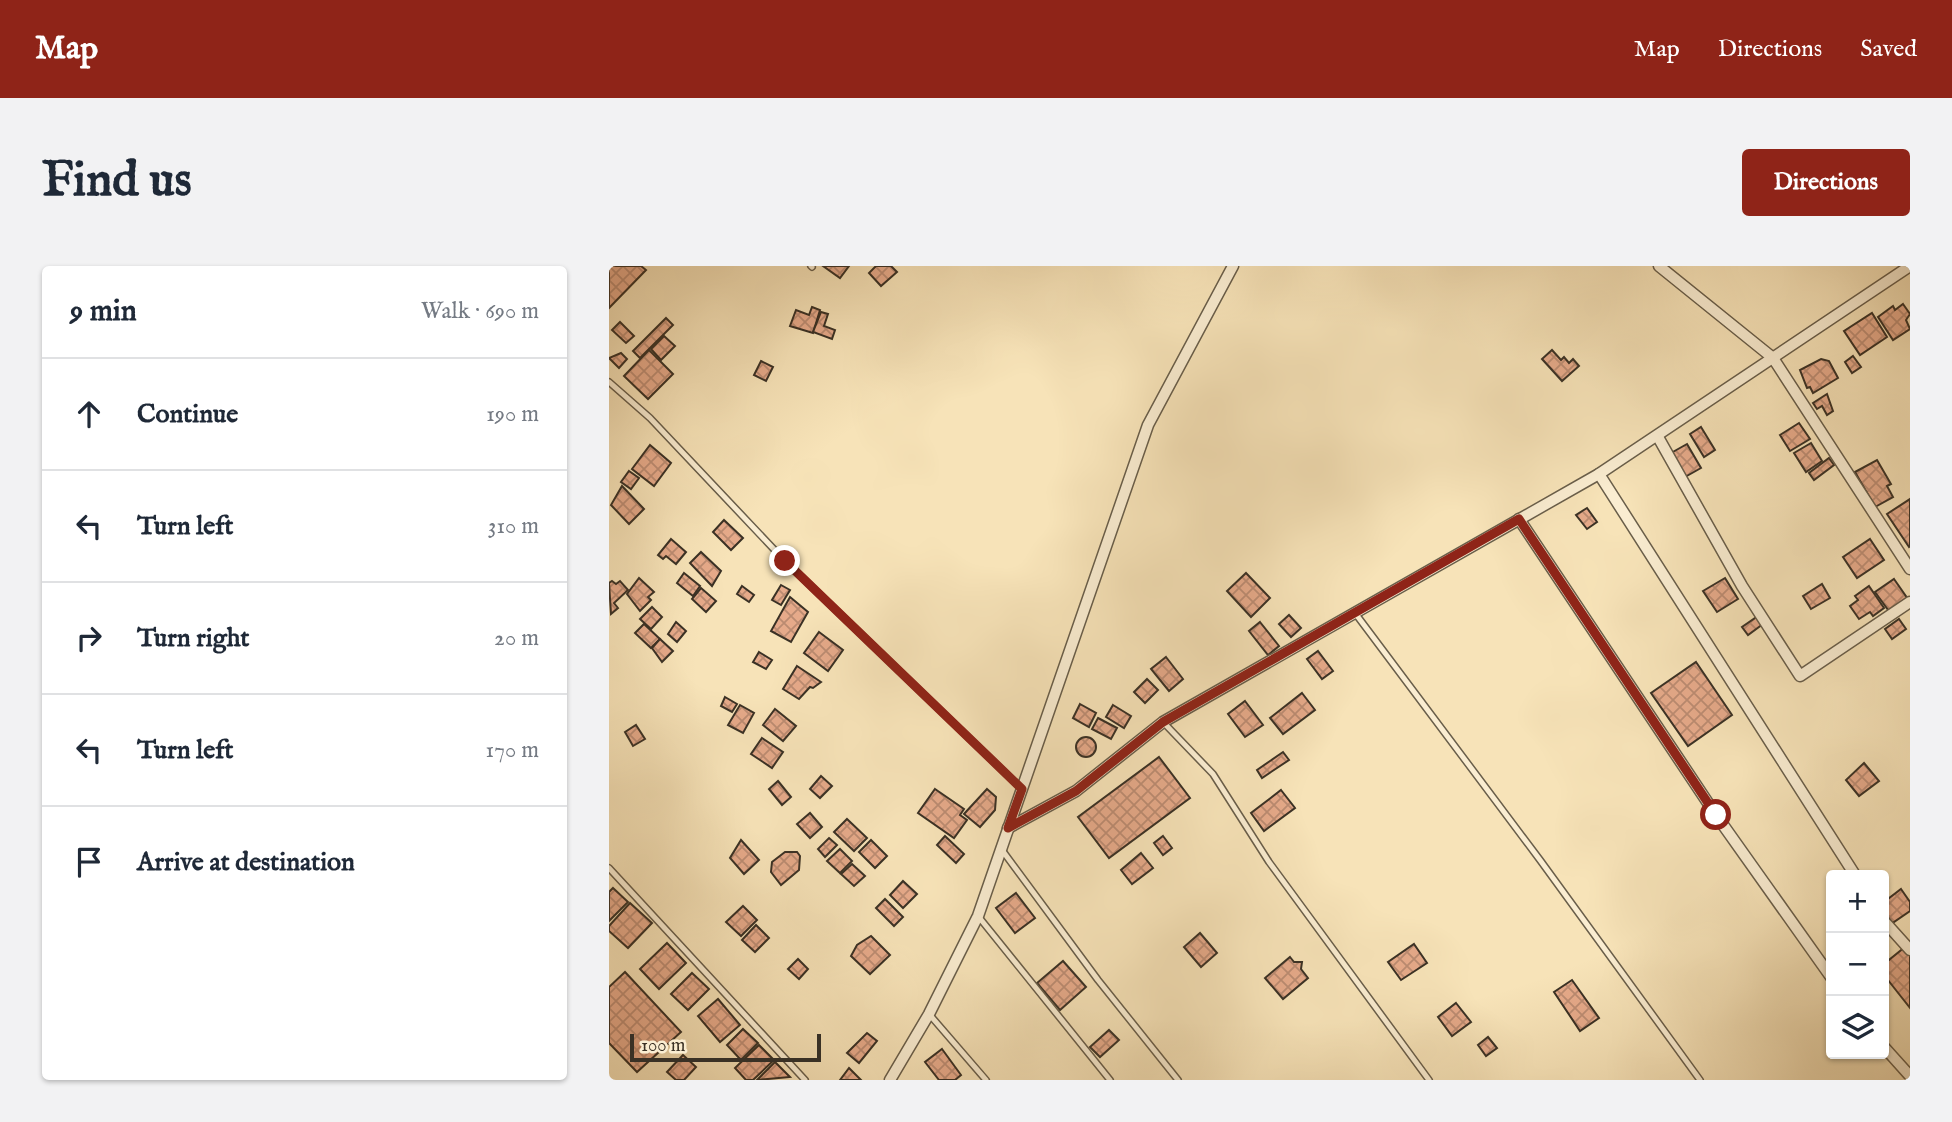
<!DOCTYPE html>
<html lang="en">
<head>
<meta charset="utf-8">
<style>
	:root { --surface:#fff; --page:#f2f2f3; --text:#1f2937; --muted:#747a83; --line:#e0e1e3; --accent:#8f2418 }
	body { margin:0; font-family:"IM FELL English",serif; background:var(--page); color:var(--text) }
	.controls { position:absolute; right:21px; bottom:21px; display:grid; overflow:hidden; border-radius:7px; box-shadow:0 2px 5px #0004 }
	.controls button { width:63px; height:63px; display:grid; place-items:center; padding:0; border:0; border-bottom:2px solid var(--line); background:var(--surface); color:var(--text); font:35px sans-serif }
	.scale { position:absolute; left:21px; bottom:18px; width:191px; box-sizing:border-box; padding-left:7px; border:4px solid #3a3125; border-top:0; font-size:19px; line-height:24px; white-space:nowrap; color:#3a3125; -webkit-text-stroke:5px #faedd1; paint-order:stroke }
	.stop { position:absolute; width:21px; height:21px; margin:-16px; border:5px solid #8f2418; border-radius:50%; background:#fff }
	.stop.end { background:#8f2418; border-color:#fff; box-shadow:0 2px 7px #0008 }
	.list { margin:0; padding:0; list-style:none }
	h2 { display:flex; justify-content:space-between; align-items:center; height:91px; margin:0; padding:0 28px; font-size:30px }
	h2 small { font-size:23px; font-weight:400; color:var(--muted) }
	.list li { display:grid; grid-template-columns:46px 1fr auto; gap:21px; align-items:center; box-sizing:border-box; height:112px; padding:0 28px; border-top:2px solid var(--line) }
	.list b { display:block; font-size:26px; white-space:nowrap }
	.list em { font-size:23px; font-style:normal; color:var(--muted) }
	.icon { flex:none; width:38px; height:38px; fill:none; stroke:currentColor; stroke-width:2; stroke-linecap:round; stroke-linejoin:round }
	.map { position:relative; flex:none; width:1301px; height:814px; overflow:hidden; border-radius:7px }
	header { display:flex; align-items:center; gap:42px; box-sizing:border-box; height:98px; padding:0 35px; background:var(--accent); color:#fff }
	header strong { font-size:33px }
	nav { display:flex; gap:38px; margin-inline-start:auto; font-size:24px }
	.intro { display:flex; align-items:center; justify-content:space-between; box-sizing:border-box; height:168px; padding:0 42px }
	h1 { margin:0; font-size:49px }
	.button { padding:18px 32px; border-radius:7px; background:var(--accent); color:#fff; font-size:24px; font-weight:700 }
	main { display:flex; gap:42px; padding:0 42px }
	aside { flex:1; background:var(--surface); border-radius:7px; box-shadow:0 2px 5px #0004 }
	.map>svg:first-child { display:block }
	.building { fill:url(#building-cross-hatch); stroke:#3a3125; stroke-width:2 }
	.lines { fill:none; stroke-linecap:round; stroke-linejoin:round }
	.lane-casing { stroke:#695e4a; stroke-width:8 }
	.street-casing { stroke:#695e4a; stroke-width:13 }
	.lane { stroke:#faedd1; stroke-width:5 }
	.street { stroke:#faedd1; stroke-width:10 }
	.route { stroke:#8f2418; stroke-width:9 }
</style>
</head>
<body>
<header>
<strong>Map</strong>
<nav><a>Map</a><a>Directions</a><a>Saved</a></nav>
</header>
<div class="intro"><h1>Find us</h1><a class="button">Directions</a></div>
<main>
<aside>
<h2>9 min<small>Walk · 690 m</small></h2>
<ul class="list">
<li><svg class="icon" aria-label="ahead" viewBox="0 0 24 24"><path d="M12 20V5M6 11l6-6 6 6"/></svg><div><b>Continue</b></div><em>190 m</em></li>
<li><svg class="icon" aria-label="left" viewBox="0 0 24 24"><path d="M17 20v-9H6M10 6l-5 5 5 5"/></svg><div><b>Turn left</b></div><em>310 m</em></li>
<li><svg class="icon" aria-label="right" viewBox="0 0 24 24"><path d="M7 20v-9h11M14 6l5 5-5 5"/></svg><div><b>Turn right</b></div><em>20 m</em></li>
<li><svg class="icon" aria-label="left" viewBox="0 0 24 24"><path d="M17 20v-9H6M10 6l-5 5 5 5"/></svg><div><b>Turn left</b></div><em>170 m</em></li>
<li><svg class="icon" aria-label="arrive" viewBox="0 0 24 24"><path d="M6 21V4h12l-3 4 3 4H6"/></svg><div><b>Arrive at destination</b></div></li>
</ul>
</aside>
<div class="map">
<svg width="1301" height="814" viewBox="0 0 1301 814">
	<defs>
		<pattern id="building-cross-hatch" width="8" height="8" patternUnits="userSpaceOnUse" patternTransform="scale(1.75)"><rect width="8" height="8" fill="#e6aa8a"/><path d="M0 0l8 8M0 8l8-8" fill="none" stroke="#bb8b71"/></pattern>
	</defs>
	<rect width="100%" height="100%" fill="#f7e3b8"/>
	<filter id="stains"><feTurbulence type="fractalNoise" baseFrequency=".00286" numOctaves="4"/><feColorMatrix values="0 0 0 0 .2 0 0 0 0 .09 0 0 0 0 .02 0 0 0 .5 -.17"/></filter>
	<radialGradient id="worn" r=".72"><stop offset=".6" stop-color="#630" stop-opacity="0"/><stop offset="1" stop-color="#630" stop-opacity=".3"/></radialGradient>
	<g class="building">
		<polygon points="0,0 32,0 37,4 0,42"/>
		<polygon points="214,0 240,0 231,12"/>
		<polygon points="267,0 282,0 288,6 272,20 260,7"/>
		<polygon points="1294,38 1301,48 1297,54 1301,63 1284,74 1269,51 1284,40 1286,44"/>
		<polygon points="203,41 211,44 204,67 181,60 187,44 200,49"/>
		<polygon points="212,46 219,48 215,60 226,64 223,73 204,66"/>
		<polygon points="1263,47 1278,71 1251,89 1235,65"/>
		<polygon points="57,52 64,59 31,92 24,85"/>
		<polygon points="11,56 25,70 17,77 3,64"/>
		<polygon points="55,70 66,80 52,94 42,83"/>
		<polygon points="40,84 64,108 39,133 15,110"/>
		<polygon points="943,84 952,94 955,91 960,97 964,93 970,100 953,115 933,93"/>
		<polygon points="12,87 18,93 10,102 0,92"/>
		<polygon points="1244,90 1252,101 1243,107 1236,96"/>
		<polygon points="1212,93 1220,95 1229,112 1204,127 1201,121 1198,122 1191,104"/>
		<polygon points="152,95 164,101 157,115 145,109"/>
		<polygon points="1218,128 1224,145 1218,149 1213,140 1208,143 1204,137"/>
		<polygon points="1190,157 1201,173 1181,185 1171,169"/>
		<polygon points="1092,161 1106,184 1095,191 1081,168"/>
		<polygon points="1202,177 1213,195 1197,206 1185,187"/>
		<polygon points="1078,178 1092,202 1076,211 1062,187"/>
		<polygon points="41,179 62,197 45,220 23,203"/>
		<polygon points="1220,192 1225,199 1205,214 1200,207"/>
		<polygon points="1268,194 1282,218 1278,220 1284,231 1266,241 1246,206"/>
		<polygon points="20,205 30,212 22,223 12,216"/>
		<polygon points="13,220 35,243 20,258 2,239"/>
		<polygon points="1301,233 1301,280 1300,281 1278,248"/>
		<polygon points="978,242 988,256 978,263 967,249"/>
		<polygon points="115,254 134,272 122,284 104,266"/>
		<polygon points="62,273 77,286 67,298 57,290 54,293 49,289"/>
		<polygon points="1261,273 1275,294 1248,312 1234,291"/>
		<polygon points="92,286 112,305 103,320 81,297"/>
		<polygon points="75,307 91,320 84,330 68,317"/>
		<polygon points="637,307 661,332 642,351 618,325"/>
		<polygon points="30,312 45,326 39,331 42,334 31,345 18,328"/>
		<polygon points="1116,312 1129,333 1108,346 1094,325"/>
		<polygon points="1285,313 1301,336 1282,348 1266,326"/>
		<polygon points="3,315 7,318 11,315 19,324 5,337 9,342 2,348 0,317"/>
		<polygon points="1213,318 1221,332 1202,343 1194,330"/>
		<polygon points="172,319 181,324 172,339 163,334"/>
		<polygon points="133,320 145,329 140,336 128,328"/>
		<polygon points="1260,320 1275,342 1264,350 1261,346 1250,353 1241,340 1249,334 1246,330"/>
		<polygon points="92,322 107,335 97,346 83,333"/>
		<polygon points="181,331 199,346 182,376 162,365"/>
		<polygon points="43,341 53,351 42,363 31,353"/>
		<polygon points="680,349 692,362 682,371 670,358"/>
		<polygon points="1149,350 1154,358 1139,369 1133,361"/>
		<polygon points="1290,353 1297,363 1283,373 1276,363"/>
		<polygon points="67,356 77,365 68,376 59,368"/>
		<polygon points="651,356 670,380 659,389 640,365"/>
		<polygon points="35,358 51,373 42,382 26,367"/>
		<polygon points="210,366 234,384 219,405 195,387"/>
		<polygon points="51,373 64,385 53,396 43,382"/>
		<polygon points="709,385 724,405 713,413 698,393"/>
		<polygon points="150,386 163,394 157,403 144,396"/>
		<polygon points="557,391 574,413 560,425 542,403"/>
		<polygon points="1087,396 1123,449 1079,480 1042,427"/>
		<polygon points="188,400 212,416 204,422 201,421 190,433 174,423"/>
		<polygon points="538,413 549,424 536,437 525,426"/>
		<polygon points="693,427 706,444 674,468 661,452"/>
		<polygon points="116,431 128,438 123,446 112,440"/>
		<polygon points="636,435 654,459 636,471 619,448"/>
		<polygon points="471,438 487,447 480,461 464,452"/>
		<polygon points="131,439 145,447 134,467 119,459"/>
		<polygon points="504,439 522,450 515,462 497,451"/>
		<polygon points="166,443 187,460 174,475 154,459"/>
		<polygon points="489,452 508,462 502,473 483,463"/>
		<polygon points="27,459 36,473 24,480 16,466"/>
		<circle cx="477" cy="481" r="10"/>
		<polygon points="153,472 174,486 163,502 142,488"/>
		<polygon points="674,486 680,494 653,512 648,504"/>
		<polygon points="550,491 581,532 500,592 469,551"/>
		<polygon points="1255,497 1270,515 1250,530 1237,514"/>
		<polygon points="212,510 223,520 211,532 201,523"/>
		<polygon points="169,515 182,531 173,539 160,523"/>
		<polygon points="326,523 355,543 351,549 358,554 345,572 309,547"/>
		<polygon points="378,523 387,531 386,544 371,561 355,548"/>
		<polygon points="672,524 686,542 655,565 642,547"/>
		<polygon points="201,547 213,561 201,572 188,558"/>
		<polygon points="238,553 258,572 245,585 225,566"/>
		<polygon points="336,570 355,588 347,597 328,579"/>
		<polygon points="554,570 563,582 554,589 545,577"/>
		<polygon points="220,572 228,579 216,591 209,583"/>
		<polygon points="132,574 150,594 135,608 121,592"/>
		<polygon points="262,574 278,590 266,602 250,586"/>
		<polygon points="231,583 243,595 231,607 218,595"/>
		<polygon points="176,586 188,586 191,590 190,604 172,619 162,606 163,596"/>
		<polygon points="532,587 544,602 523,618 512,604"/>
		<polygon points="243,598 256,610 245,620 232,608"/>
		<polygon points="294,615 308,628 294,642 281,629"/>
		<polygon points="4,622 19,636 0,655 0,626"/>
		<polygon points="1292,623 1301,636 1301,645 1282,658 1275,648 1275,636"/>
		<polygon points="407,627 426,652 406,667 387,642"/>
		<polygon points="276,633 294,651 285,660 267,642"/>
		<polygon points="21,637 43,657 19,682 0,665 0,660"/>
		<polygon points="134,640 148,654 132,670 117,656"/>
		<polygon points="147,659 160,672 146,686 133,674"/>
		<polygon points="591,667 608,687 592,701 575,681"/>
		<polygon points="262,670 281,689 261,708 242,690 248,679"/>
		<polygon points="58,677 77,697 50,723 31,703"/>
		<polygon points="805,678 818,697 792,714 779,696"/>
		<polygon points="1296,681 1301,687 1301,742 1275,709 1275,698"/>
		<polygon points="681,691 685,696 693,696 692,703 699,712 674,733 656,712"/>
		<polygon points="189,693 199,703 190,713 179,703"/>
		<polygon points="454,695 477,721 451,744 428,717"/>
		<polygon points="16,706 72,766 28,806 0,777 0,721"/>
		<polygon points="83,707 100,723 79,744 62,728"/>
		<polygon points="963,714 990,752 971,765 945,726"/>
		<polygon points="109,733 131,759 111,776 89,750"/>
		<polygon points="847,737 862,756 843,770 829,751"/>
		<polygon points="134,763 149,777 132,794 118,779"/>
		<polygon points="500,764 510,774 491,791 481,781"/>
		<polygon points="258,767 268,775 250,797 238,787"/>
		<polygon points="879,771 888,782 877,790 869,779"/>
		<polygon points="150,779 165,794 144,814 137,814 126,802"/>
		<polygon points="333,783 352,809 346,814 330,814 316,796"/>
		<polygon points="74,789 87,801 75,814 67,814 58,806"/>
		<polygon points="166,796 181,811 148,814"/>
		<polygon points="240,802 252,814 231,814"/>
	</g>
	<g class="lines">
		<g class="lane-casing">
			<g id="lane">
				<polyline points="202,0 203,1"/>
				<polyline points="0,116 41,152 176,295 413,523"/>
				<polyline points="746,347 931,594 1091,814"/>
				<polyline points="554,456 604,508 660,596 820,814"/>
				<polyline points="393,584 489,714 569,814"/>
				<polyline points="0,602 196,814"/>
				<polyline points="369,650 501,814"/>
				<polyline points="320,748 377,814"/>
			</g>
		</g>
		<g class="street-casing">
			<g id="street">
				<polyline points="1050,0 1164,92 1301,303"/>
				<polyline points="1049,171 1133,320 1191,410 1301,336"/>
				<polyline points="990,208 1246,609"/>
				<polyline points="910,253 1107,549 1222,711"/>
				<polyline points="399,562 467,525 554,456 990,208 1301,0"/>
				<polyline points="1275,655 1301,684"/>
				<polyline points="1275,781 1301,810"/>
				<polyline points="281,814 320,748 369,650 539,159 624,0"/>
			</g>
		</g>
		<use href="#lane" class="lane"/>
		<use href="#street" class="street"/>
	</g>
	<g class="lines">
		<polyline class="route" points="176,295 413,523 399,562 467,525 554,456 910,253 1107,549"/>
	</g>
	<rect width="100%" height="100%" filter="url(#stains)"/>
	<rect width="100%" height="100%" fill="url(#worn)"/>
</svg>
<div class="controls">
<button>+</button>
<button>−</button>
<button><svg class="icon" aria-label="layers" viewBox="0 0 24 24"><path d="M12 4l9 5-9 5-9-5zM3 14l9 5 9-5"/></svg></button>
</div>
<div class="scale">100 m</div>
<div class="stop" style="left:1107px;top:549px"></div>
<div class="stop end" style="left:176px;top:295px"></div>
</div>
</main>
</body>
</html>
